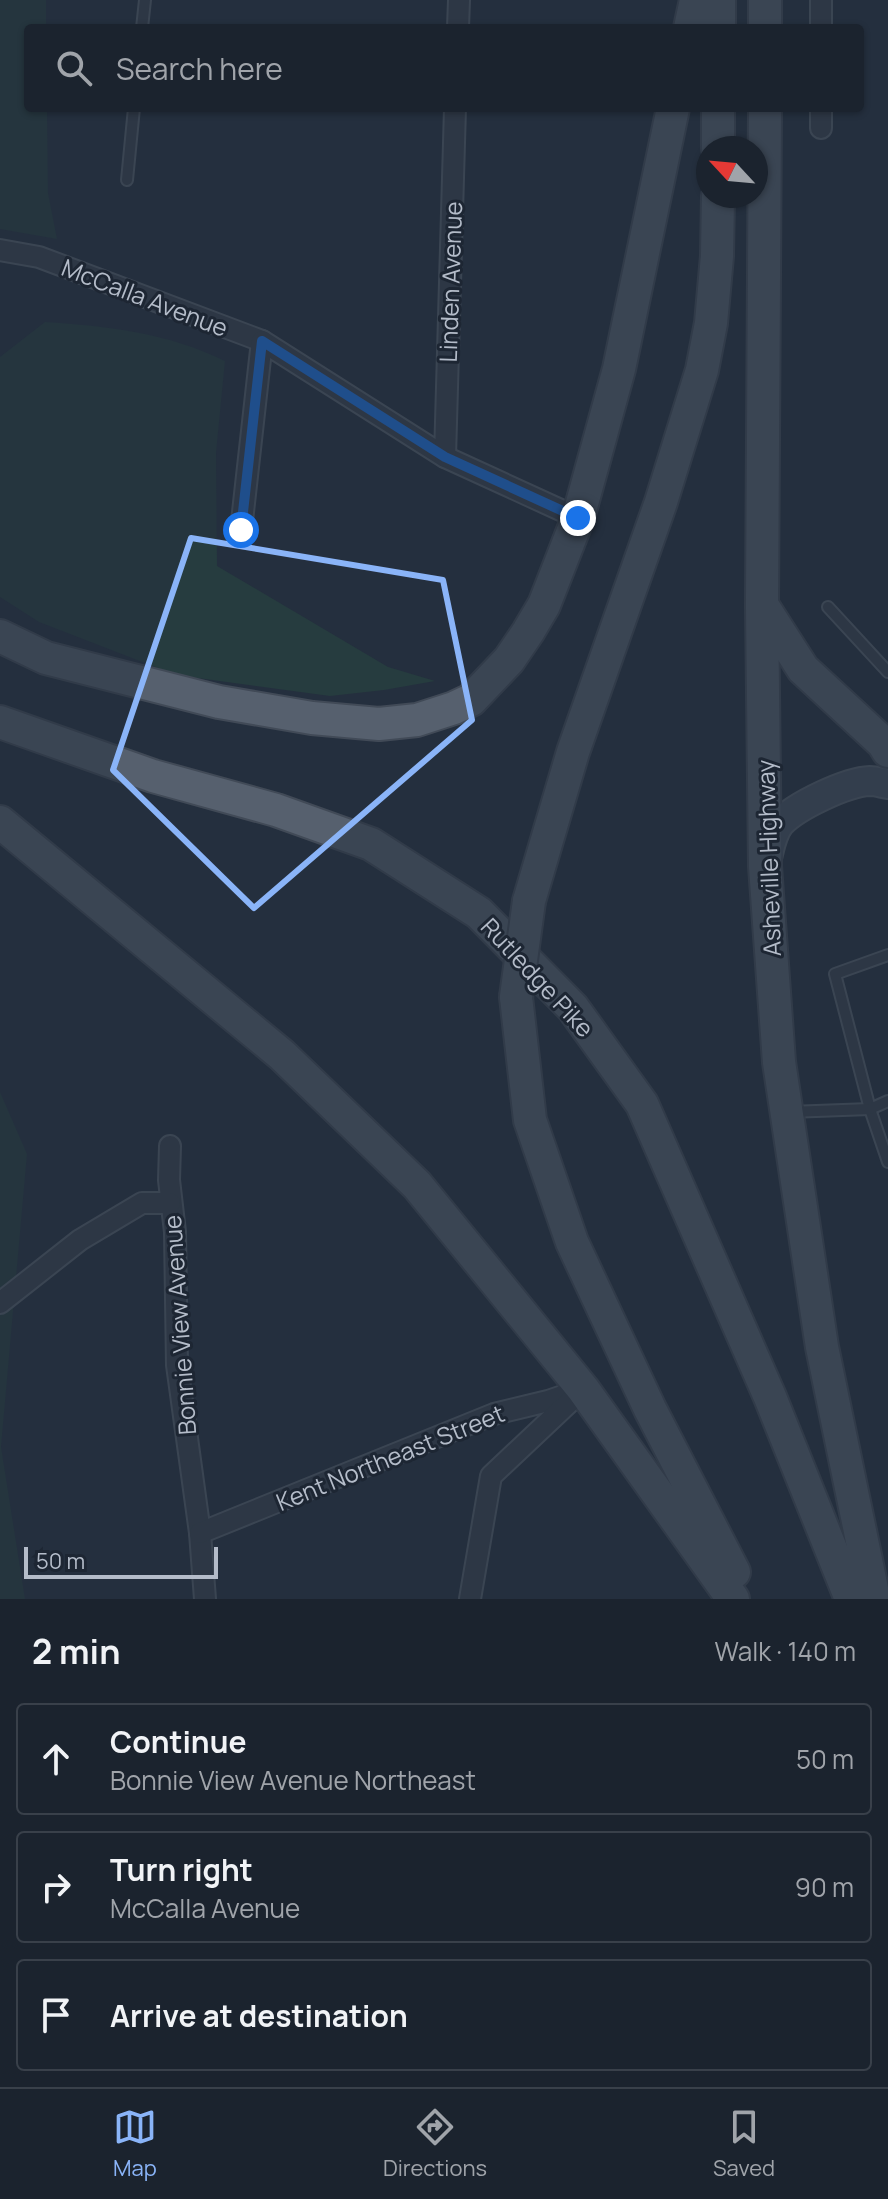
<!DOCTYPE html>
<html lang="en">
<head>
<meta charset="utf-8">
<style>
	:root { --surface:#1b232e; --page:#282f3a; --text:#f1f3f6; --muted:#a0a4aa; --line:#39404a; --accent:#8ab4f8 }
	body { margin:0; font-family:Manrope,sans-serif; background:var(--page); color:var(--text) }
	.compass { position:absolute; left:696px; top:136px; width:72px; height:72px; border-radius:50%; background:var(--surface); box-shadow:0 2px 6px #0004; rotate:296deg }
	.scale { position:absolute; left:24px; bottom:20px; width:194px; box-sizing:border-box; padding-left:8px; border:4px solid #b4bcc9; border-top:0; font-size:22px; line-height:28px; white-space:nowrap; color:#b4bcc9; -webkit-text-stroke:6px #1d2633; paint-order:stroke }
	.stop { position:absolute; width:24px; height:24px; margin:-18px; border:6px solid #1a73e8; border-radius:50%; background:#fff }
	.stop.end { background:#1a73e8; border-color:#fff; box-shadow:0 2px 8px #0008 }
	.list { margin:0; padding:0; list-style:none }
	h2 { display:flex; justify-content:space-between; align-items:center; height:104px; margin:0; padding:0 32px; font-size:34px }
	h2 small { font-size:26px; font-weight:400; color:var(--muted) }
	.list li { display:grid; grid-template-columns:52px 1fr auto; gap:24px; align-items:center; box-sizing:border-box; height:112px; margin:0 16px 16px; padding:0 16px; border:2px solid var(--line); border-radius:8px }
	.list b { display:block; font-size:30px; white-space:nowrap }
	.list p { margin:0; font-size:26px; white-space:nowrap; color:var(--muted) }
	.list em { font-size:26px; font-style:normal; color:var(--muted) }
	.icon { flex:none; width:44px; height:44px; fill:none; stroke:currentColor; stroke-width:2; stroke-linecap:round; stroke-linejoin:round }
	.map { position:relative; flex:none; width:888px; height:1599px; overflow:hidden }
	.search { position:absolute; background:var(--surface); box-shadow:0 2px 6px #0004; left:24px; right:24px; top:24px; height:88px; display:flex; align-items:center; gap:20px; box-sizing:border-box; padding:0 28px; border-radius:8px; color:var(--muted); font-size:30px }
	.sheet { height:488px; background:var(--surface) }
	nav { display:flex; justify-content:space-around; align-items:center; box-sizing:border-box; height:112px; border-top:2px solid var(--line); background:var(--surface); font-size:22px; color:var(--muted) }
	nav a { display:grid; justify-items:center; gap:4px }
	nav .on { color:var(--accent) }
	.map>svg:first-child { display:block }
	.green { fill:#263c3f }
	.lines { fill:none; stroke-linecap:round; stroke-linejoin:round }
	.lane-casing { stroke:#565f6c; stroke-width:14 }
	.street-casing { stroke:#565f6c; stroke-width:24 }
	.secondary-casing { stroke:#565f6c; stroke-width:32 }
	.primary-casing { stroke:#414a57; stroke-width:36 }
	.lane { stroke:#38414e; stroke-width:10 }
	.street { stroke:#38414e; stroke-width:20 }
	.secondary { stroke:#465061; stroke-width:28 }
	.primary { stroke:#56606e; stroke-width:32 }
	.primary-bridge-casing { stroke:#414a57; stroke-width:36; stroke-linecap:butt }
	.primary-bridge { stroke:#56606e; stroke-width:32 }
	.route { stroke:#1a73e8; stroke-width:10 }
	.marked { fill:none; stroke:#8ab4f8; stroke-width:6; stroke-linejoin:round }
	.labels { text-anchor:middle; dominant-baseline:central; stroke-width:6; stroke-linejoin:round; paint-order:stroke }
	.street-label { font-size:24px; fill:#b4bcc9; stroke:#1d2633 }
</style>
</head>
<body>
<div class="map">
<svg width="888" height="1599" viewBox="0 0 888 1599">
	<rect width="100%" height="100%" fill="#242f3e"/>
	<g class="green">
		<polygon points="0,0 46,0 46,28 28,28 28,108 47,108 48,193 57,239 0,229"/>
		<path d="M 45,322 C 108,326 168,333 225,361 L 216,453 L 217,566 L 388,667 L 435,681 L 384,690 L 330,696 L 176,675 L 39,622 L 0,597 L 0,357 Z"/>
		<polygon points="0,1092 27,1154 1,1447 25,1599 0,1599"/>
	</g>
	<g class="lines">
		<g class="lane-casing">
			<g id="lane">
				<polyline points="142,28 145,0"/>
				<polyline points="127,180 134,108"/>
				<polyline points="828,607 888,672"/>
				<polyline points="888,955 835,974 870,1109 888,1162"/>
				<polyline points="789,1112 870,1109 888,1101"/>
			</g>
		</g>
		<g class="street-casing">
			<g id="street">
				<polyline points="458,28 459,0"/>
				<polyline points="821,28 821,0"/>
				<polyline points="821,128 821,108"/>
				<polyline points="0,250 39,257 262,341 445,457 578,518"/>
				<polyline points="445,457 455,108"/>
				<polyline points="241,530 262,341"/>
				<polyline points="170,1146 169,1180 175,1232 177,1365 200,1533 205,1599"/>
				<polyline points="0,1303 80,1240 142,1203 170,1203"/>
				<polyline points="200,1533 494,1414 548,1401 583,1389"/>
				<polyline points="470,1599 491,1476 578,1394"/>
			</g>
		</g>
		<g class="secondary-casing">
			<path id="secondary" d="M 767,858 C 770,846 772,833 780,823 C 796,806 846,782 870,781 C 876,781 882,783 888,784"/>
		</g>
		<g class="primary-casing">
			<g id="primary">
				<polyline points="765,0 765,28"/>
				<polyline points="690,28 696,0"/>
				<polyline points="719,28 719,0"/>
				<polyline points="765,108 762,605 765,866 779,1062 822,1347 874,1599"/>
				<polyline points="718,148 718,108"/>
				<polyline points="762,605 803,669 883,743 888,751"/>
				<polyline points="0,636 46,658 219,702 312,718 379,724 417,720 454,708 471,700 509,660 528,632 544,605 578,518 619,369 673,108"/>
				<polyline points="0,722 153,776 276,810 371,844 479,913 573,1008 642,1104 770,1397 851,1599"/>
				<polyline points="0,822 282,1055 417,1185 583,1389 733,1599"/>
				<polyline points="529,901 573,752 661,502 702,370 711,323 717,256 718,196"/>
				<polyline points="516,997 530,1120 572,1242 650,1409 734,1572"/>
			</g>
		</g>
		<use href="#lane" class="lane"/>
		<use href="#street" class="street"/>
		<use href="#secondary" class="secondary"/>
		<use href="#primary" class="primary"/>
		<g class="primary-bridge-casing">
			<polyline id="primary-bridge" points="516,997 529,901"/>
		</g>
		<use href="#primary-bridge" class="primary-bridge"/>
	</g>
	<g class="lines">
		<polyline class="route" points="241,530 262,341 445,457 578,518"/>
	</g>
	<path d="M0 0H888V1599H0ZM 191,538 L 443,580 L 472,720 L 254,908 L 113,770 Z" fill="#242f3e" fill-opacity=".55" fill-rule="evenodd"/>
	<path class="marked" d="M 191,538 L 443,580 L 472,720 L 254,908 L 113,770 Z"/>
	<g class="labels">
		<g class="street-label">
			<text transform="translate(450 282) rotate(-88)">Linden Avenue</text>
			<text transform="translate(145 297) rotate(21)">McCalla Avenue</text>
			<text transform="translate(768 858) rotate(-92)">Asheville Highway</text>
			<text transform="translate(538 977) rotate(47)">Rutledge Pike</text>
			<text transform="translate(179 1325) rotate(-94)">Bonnie View Avenue</text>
			<text transform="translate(390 1457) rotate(-22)">Kent Northeast Street</text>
		</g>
	</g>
</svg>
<svg class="compass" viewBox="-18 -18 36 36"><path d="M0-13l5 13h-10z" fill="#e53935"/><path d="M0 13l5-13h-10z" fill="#a0a4aa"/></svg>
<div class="scale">50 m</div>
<div class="stop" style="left:241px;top:530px"></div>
<div class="stop end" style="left:578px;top:518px"></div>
<div class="search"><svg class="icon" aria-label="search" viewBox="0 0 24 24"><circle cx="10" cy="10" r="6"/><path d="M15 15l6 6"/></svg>Search here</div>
</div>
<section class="sheet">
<h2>2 min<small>Walk · 140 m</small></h2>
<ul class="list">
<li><svg class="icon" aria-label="ahead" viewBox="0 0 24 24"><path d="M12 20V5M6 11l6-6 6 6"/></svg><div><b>Continue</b><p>Bonnie View Avenue Northeast</p></div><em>50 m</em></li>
<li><svg class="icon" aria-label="right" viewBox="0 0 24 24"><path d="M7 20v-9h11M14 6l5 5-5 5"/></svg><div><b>Turn right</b><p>McCalla Avenue</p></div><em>90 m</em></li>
<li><svg class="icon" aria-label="arrive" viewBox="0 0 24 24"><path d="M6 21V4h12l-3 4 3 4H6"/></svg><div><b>Arrive at destination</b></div></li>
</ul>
</section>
<nav>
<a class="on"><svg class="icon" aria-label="map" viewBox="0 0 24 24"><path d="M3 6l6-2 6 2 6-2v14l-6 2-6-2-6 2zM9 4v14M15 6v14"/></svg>Map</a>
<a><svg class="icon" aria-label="directions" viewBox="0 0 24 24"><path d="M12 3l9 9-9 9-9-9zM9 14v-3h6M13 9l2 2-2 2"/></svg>Directions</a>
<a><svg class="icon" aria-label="saved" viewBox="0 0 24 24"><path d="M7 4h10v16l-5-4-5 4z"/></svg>Saved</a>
</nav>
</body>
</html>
